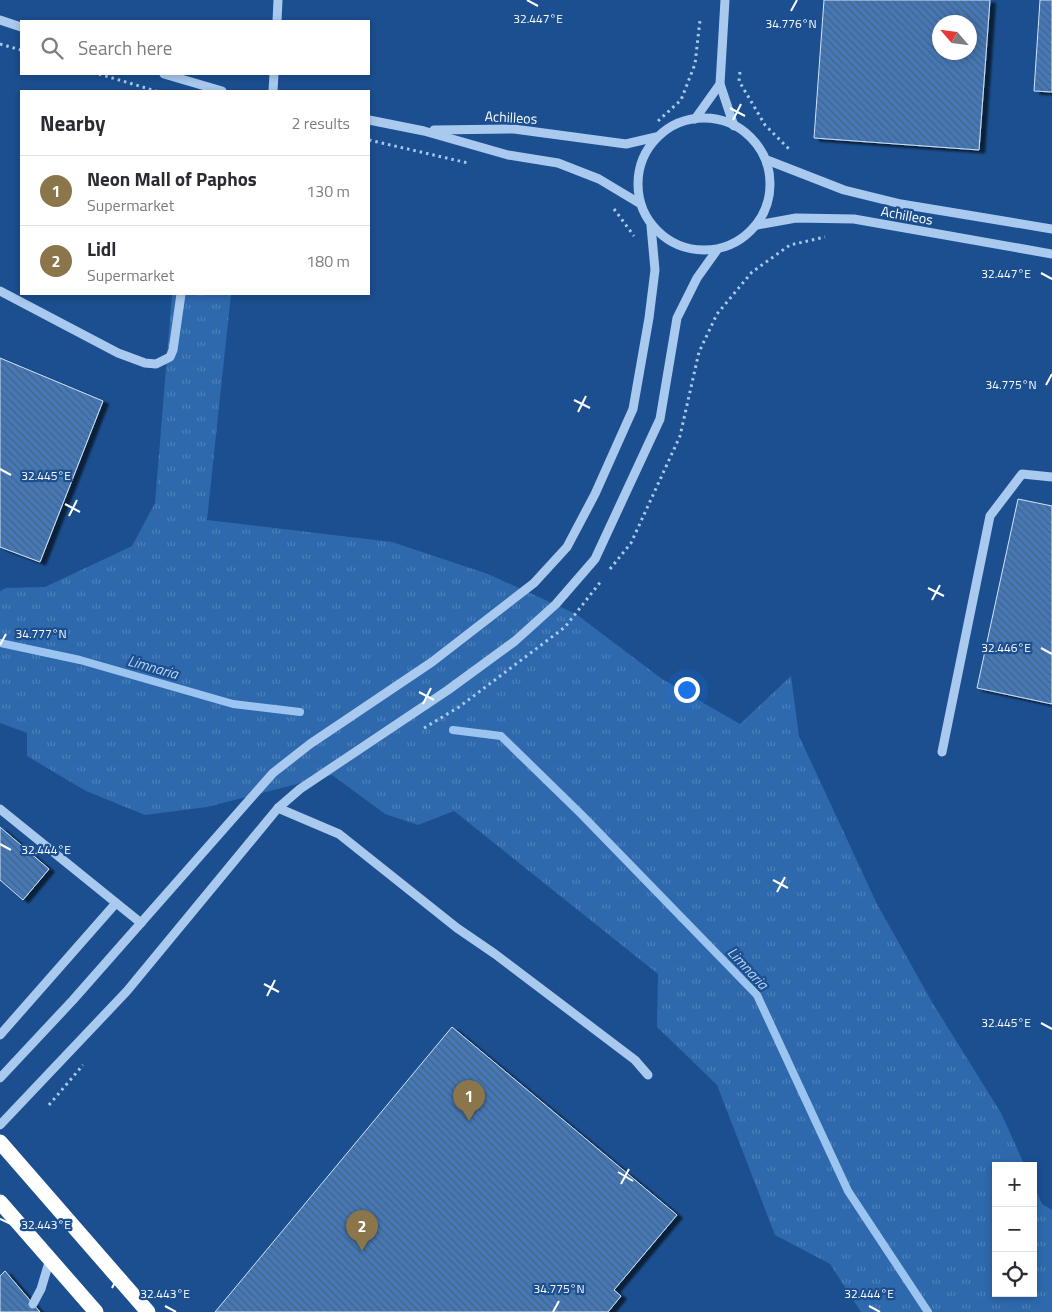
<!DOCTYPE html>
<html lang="en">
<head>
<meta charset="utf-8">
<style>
	:root { --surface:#fff; --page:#f2f2f3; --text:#2b2b33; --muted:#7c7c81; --line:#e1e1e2; --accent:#8a764a }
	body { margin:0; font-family:"Titillium Web",sans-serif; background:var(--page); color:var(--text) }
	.controls { position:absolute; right:15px; bottom:15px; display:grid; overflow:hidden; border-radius:0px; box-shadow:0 2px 8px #0003 }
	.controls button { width:45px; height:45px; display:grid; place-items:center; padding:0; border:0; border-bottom:1px solid var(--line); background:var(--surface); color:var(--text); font:25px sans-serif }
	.compass { position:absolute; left:932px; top:15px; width:45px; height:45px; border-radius:50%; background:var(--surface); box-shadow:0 2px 8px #0003; rotate:298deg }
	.you { position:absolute; left:686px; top:689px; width:18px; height:18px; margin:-12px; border:4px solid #fff; border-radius:50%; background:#1a73e8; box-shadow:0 0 0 8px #1a73e833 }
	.badge { display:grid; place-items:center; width:32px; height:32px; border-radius:50%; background:var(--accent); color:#fff; font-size:16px; font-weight:700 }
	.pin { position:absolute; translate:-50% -41px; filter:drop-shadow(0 1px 2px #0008) }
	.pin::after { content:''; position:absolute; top:26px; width:18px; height:15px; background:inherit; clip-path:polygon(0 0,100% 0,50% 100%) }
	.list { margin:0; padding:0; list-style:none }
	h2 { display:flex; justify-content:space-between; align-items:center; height:65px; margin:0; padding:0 20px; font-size:21px }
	h2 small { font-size:16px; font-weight:400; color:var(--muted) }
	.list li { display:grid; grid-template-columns:32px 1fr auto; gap:15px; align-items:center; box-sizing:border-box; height:70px; padding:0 20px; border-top:1px solid var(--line) }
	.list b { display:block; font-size:19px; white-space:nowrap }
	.list p { margin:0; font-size:16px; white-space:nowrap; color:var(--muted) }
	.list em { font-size:16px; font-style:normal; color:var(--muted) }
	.icon { flex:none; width:28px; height:28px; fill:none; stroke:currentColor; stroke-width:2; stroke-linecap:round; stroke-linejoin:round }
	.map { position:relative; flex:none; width:1052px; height:1312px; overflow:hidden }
	.search { position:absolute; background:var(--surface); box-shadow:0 2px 8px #0003; left:20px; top:20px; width:350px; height:55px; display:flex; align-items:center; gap:12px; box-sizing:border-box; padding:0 18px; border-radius:0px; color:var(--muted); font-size:19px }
	.panel { position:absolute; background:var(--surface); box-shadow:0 2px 8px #0003; left:20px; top:90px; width:350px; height:205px; border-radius:0px }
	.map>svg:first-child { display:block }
	.grass { fill:url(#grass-tufts) }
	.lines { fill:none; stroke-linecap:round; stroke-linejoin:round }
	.stream { stroke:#9cc4f0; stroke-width:8 }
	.building { fill:url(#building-back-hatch); stroke:#cfe3fa; fill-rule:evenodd; filter:url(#shadow) }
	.path { stroke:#a9c9ee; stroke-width:3; stroke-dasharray:2.5 4; stroke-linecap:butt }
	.minor { stroke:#a9c9ee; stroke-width:9 }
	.highway { stroke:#fff; stroke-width:15 }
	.ticks { fill:none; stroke:#fff; stroke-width:2 }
	.labels { text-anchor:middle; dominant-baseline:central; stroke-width:4.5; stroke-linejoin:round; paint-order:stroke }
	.street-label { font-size:14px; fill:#fff; stroke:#1b4f8f }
	.water-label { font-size:15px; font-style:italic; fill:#b5d3f5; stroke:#1b4f8f }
	.ticks-label { font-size:12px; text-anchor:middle; fill:#fff; stroke:#1b4f8f; stroke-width:4.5; stroke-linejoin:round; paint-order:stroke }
</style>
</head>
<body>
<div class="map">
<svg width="1052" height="1312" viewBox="0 0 1052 1312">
	<defs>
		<pattern id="grass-tufts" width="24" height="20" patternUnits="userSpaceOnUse" patternTransform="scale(1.25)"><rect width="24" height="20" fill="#2e69ad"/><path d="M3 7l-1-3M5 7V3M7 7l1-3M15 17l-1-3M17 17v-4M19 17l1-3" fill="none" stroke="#4d80b9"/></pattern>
		<pattern id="building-back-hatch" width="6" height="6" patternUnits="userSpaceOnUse" patternTransform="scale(1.25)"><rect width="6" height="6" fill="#4478b7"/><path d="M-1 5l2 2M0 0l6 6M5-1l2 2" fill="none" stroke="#486282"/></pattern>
		<filter id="shadow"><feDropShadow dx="5.5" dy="3" stdDeviation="1" flood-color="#0009"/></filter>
	</defs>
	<rect width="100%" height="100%" fill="#1b4f8f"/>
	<polygon class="grass" points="172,294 231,294 207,520 392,542 488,574 576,614 662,679 740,724 791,676 799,736 877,904 932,1002 1001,1113 1025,1166 996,1166 996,1293 1033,1293 1033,1184 1042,1204 1052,1210 1052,1312 861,1312 830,1264 775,1235 717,1085 657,1027 658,974 454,811 418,825 385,814 332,775 207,807 145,815 86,791 27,756 27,733 0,723 0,591 6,588 45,587 132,546 155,503"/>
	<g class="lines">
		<g class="stream">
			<polyline points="0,643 80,660 233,704 300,712"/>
			<polyline points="453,730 501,736 581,814 757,995 848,1191 928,1312"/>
		</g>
	</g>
	<g class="building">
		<path d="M 824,0 L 990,0 L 979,150 L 814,138 ZM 940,22 L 970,22 L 970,52 L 940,52 Z"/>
		<polygon points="1040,0 1052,0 1052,92 1034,91"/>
		<polygon points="0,358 103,401 40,562 0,547"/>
		<polygon points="1018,499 1052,506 1052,704 977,688"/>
		<polygon points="0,827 49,869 23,900 0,880"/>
		<polygon points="452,1027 677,1215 614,1290 621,1296 608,1312 215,1312"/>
		<polygon points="5,1271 40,1312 0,1312 0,1276"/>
	</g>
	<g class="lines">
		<g class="path">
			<polyline points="0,44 21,50"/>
			<polyline points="740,72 739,81 765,125 791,151"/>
			<polyline points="99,74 156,91"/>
			<polyline points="658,121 681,100 695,64 700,20"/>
			<polyline points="369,140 468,163"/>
			<polyline points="614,209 634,236"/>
			<polyline points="610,569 631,543 680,436 699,352 717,314 752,272 790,245 825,237"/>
			<polyline points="424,728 459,707 565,627 602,580"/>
			<polyline points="49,1105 83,1065"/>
		</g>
		<g class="minor">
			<polyline points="725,0 720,84 734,126"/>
			<polyline points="0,20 21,27"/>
			<polyline points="277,21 278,0"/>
			<polyline points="164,74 222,91"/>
			<polyline points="273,91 274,74"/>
			<circle cx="704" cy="184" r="66"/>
			<polyline points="695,119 720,84"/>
			<polyline points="369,120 424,131 508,155 558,163 599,179 639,203"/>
			<polyline points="434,130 514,129 626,144 656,137"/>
			<polyline points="767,160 844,190 901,204 1052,229"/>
			<polyline points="757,225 796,218 854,219 1052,254"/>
			<polyline points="0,291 118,353 145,363 156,364 170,357 173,350 181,294"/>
			<polyline points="942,752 990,516 1022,474 1052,477"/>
			<polyline points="278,808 339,834 457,928 495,954 635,1060 648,1075"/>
			<polyline points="0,809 141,923"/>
			<polyline points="0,1035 116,903"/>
			<polyline points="0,1078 73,1000 273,773 310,744 432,662 534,583 567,547 595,494 633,409 649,318 655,270 651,226"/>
			<polyline points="0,1125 127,991 278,808 300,789 448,690 515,641 556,604 595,559 660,419 677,318 697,278 717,250"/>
			<polyline points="33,1304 41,1289 50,1259"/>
		</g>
		<g class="highway">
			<polyline points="0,1142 148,1312"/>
			<polyline points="0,1202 96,1312"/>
		</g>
	</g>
	<path class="ticks" d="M 527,0 L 538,6M 791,11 L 797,0M 730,108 L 745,116M 733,120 L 741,104M 1041,273 L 1052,279M 1046,385 L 1052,374M 574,400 L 590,408M 578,412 L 586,396M 0,469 L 11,475M 65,504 L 80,512M 69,516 L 77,500M 928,588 L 944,596M 932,600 L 940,585M 0,645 L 6,634M 1041,648 L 1052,654M 419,692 L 434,700M 423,704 L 431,688M 0,844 L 11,850M 773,880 L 788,888M 777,892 L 785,877M 264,984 L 279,992M 267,996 L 275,980M 1041,1023 L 1052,1029M 618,1172 L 633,1181M 621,1184 L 629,1169M 0,1219 L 11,1224M 108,1276 L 124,1284M 112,1288 L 120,1273M 165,1306 L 176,1312M 869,1306 L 880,1312M 553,1312 L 559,1301"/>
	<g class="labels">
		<g class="street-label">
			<text transform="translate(511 117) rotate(3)">Achilleos</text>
			<text transform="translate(907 215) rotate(10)">Achilleos</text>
		</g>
		<g class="water-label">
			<text transform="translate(153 667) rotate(16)">Limnaria</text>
			<text transform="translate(748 968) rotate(47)">Limnaria</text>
		</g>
	</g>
	<g class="ticks-label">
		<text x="538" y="23">32.447°E</text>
		<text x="791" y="28">34.776°N</text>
		<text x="1006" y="278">32.447°E</text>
		<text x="1011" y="389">34.775°N</text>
		<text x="46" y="480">32.445°E</text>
		<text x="41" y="638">34.777°N</text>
		<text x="1006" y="652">32.446°E</text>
		<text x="46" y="854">32.444°E</text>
		<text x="1006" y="1027">32.445°E</text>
		<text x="46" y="1229">32.443°E</text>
		<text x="559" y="1293">34.775°N</text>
		<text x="165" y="1298">32.443°E</text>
		<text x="869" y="1298">32.444°E</text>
	</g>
</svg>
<div class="controls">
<button>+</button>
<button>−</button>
<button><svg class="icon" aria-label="locate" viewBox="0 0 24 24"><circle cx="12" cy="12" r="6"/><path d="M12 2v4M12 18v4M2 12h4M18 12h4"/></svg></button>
</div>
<svg class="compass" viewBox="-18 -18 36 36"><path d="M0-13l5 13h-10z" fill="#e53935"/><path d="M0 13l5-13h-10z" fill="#7c7c81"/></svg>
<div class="you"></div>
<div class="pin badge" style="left:469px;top:1121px">1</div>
<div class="pin badge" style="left:362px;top:1251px">2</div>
<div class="search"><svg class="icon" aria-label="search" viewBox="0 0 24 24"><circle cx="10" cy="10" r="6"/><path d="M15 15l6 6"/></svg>Search here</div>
<section class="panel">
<h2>Nearby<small>2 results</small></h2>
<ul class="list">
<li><span class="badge">1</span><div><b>Neon Mall of Paphos</b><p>Supermarket</p></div><em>130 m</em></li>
<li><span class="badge">2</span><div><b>Lidl</b><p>Supermarket</p></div><em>180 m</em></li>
</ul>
</section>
</div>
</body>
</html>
